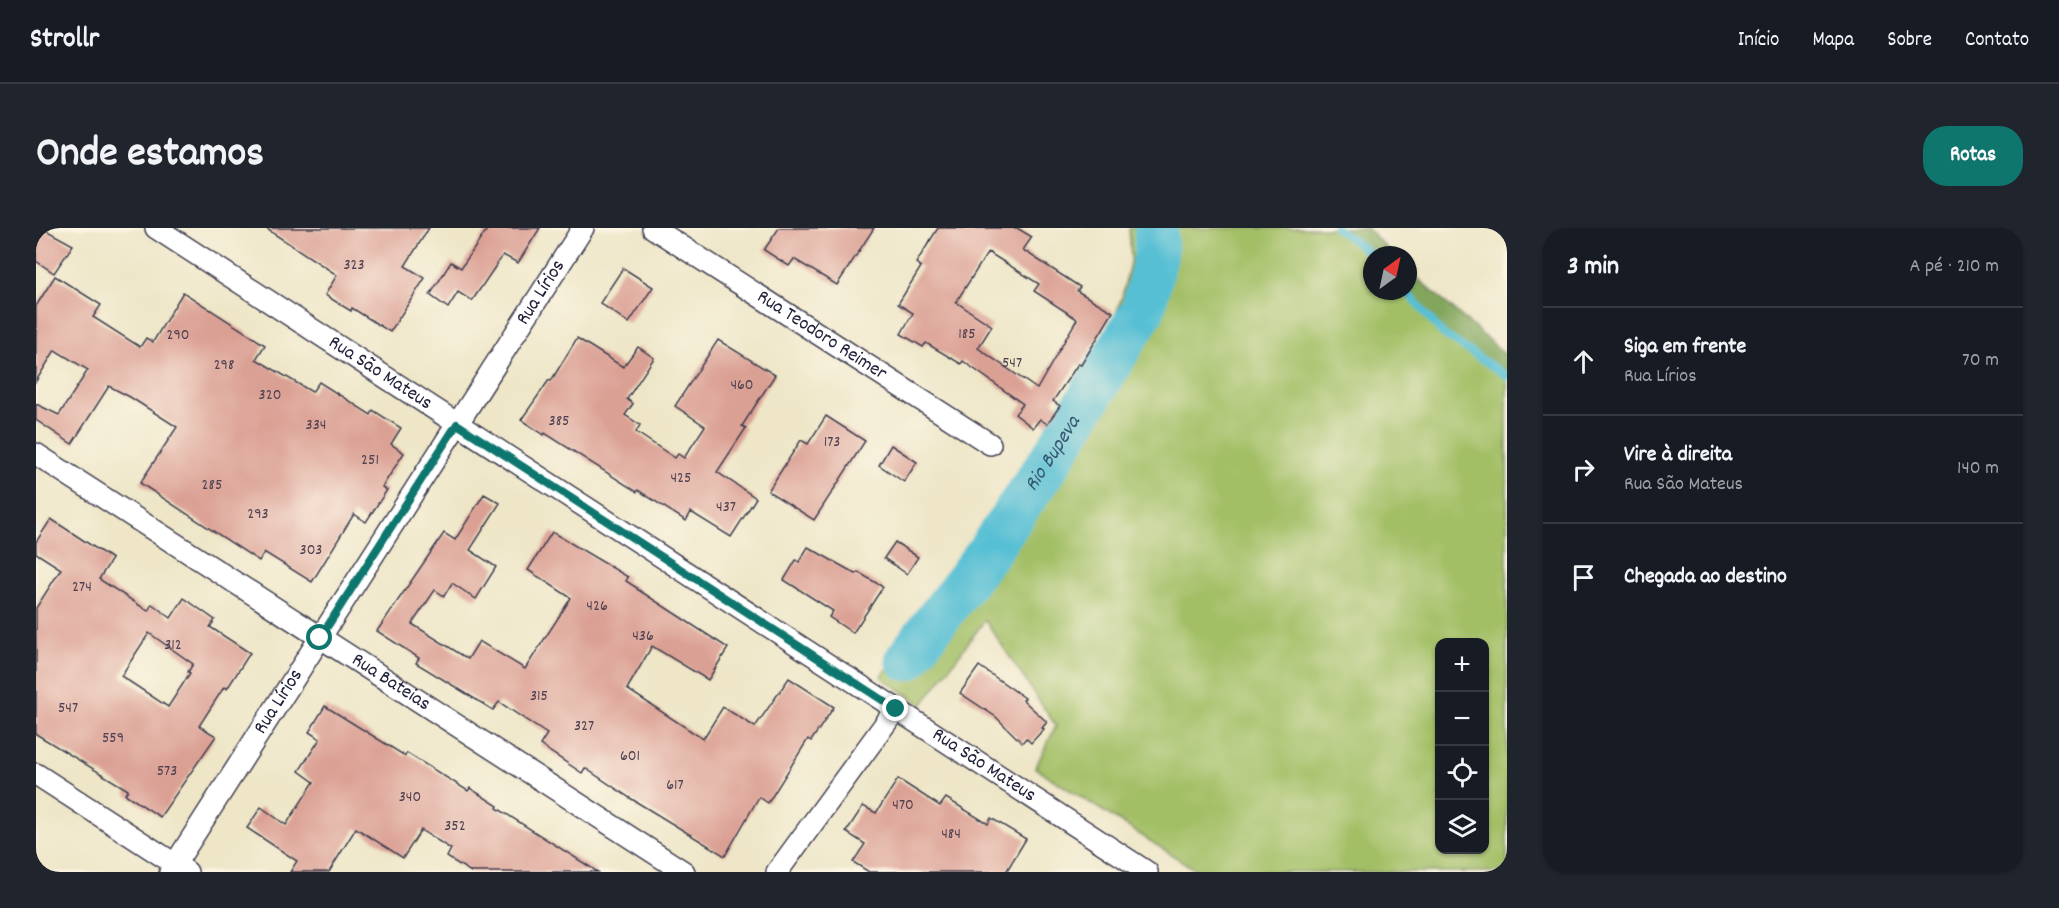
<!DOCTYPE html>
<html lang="pt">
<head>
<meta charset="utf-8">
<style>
	:root { --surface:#171b24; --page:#20242c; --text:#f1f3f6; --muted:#9ea1a6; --line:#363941; --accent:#0f766e }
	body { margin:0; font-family:Dekko,sans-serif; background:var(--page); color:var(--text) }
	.controls { position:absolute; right:18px; bottom:18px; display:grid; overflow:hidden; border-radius:12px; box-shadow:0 2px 4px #0004 }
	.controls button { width:54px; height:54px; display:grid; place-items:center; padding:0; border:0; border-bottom:2px solid var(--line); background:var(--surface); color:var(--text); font:30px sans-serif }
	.compass { position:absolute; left:1327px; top:18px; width:54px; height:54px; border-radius:50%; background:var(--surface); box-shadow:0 2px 4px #0004; rotate:33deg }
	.stop { position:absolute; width:18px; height:18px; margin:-14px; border:4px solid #0f766e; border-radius:50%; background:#fff }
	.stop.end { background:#0f766e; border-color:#fff; box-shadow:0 2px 6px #0008 }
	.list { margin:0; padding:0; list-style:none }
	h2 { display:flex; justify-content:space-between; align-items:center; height:78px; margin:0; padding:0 24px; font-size:26px }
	h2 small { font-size:20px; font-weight:400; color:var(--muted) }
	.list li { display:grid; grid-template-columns:39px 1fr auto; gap:18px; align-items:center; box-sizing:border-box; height:108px; padding:0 24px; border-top:2px solid var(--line) }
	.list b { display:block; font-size:22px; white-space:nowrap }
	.list p { margin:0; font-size:20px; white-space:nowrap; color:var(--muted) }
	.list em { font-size:20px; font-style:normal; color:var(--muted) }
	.icon { flex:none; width:33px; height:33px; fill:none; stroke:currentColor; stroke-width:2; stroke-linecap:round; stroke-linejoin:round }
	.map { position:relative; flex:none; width:1471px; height:644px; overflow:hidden; border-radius:24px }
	header { display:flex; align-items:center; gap:36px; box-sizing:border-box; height:84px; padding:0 30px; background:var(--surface); border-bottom:2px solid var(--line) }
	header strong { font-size:28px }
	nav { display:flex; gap:33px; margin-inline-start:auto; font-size:21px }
	.intro { display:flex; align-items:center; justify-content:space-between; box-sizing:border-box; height:144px; padding:0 36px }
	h1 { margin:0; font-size:42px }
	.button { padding:15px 27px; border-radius:24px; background:var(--accent); color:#fff; font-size:21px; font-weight:700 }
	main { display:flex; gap:36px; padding:0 36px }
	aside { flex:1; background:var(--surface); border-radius:24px; box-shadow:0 2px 4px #0004 }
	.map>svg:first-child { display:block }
	.green { fill:#a3bf66; stroke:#627050; stroke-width:1.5; fill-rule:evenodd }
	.forest { fill:#82a65b; stroke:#52644b; stroke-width:1.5 }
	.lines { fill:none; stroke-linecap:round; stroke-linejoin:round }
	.stream { stroke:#57bfd4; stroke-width:8 }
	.river { stroke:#57bfd4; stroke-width:44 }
	.building { fill:#dba094; fill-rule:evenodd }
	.street-casing { stroke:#413f50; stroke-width:24 }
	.street { stroke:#fff; stroke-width:21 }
	.route { stroke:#0f766e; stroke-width:8 }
	.labels { text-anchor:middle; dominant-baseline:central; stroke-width:4.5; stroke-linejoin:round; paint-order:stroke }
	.number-label { font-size:16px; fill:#504251 }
	.street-label { font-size:20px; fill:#22223b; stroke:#fcf5e5 }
	.water-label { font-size:21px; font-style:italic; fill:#355971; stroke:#fcf5e5 }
</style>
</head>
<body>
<header>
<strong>Strollr</strong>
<nav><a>Início</a><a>Mapa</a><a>Sobre</a><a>Contato</a></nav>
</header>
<div class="intro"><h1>Onde estamos</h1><a class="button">Rotas</a></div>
<main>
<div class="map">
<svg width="1471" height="644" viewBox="0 0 1471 644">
	<rect width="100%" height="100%" fill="#fcf5e5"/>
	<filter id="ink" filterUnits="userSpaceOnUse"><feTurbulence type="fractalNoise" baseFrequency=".0167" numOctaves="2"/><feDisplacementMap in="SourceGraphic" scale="12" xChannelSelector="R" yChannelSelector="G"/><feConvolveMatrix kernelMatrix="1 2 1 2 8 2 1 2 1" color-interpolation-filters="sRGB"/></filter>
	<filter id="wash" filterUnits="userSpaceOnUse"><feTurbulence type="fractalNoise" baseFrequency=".008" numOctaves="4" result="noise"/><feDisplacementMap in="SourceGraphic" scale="24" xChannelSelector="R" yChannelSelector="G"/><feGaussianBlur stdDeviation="1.35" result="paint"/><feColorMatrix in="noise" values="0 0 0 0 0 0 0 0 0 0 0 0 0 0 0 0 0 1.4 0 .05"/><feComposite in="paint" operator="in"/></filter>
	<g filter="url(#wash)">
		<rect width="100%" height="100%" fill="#eee6c7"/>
		<path class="green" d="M 1093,0 L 1300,0 L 1336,27 L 1336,63 L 1370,63 L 1407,106 L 1471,148 L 1471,644 L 1163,644 L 999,540 L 1020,498 L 949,392 L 886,477 L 845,449 L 1066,125 L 1086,69 L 1095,31 ZM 1404,415 L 1448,415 L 1448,622 L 1404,622 Z"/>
		<g class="forest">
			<polygon points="1300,0 1331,0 1357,27 1336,27"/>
			<polygon points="1372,42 1471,128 1471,147 1407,106 1370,63 1372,63"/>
		</g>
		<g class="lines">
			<g class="stream">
				<polyline points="1300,0 1336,27"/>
				<polyline points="1370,63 1407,106 1471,148"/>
			</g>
			<path class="river" id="s1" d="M 871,431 L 951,325 L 1016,230 L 1107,82 L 1120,27 L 1120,0"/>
		</g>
		<g id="blocks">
			<g class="building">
				<polygon points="0,0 6,0 37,17 18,45 0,33"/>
				<polygon points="229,0 393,0 369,38 389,50 354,104 316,80 315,83 289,67 301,47"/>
				<polygon points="452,0 504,0 482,35 467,27 436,73 422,64 412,80 394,67 415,34 425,40"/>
				<polygon points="743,0 838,0 801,57 758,31 753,38 728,22"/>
				<path d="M 902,0 L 981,0 L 996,9 L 987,22 L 1044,59 L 1041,63 L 1077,84 L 1045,137 L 1042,136 L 1017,173 L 1024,178 L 1011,196 L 1004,191 L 997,200 L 979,186 L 987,176 L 927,133 L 925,136 L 890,115 L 887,119 L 865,106 L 877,85 L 862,76 L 885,39 L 880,35 ZM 952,24 L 1003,56 L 998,63 L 1041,91 L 1001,161 L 942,120 L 956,98 L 920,74 Z"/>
				<polygon points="587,40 617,59 593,95 564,75"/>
				<polygon points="19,48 65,77 57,89 104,119 110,110 117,114 147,64 229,117 220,131 276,164 283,154 335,187 337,182 365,200 355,216 368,225 346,259 351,262 330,294 318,286 276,354 228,324 223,333 104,255 141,199 94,169 73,158 36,216 0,192 0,176 23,187 52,142 19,122 0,153 0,78"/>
				<polygon points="541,110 587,139 602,119 618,130 591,171 597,176 589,187 604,197 600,204 639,230 642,226 648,230 669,198 639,178 682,112 739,147 706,198 710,200 681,244 720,270 695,309 655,284 650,293 602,262 601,264 509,205 508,207 485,192 513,152 515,153"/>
				<polygon points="790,188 829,213 778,292 732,263 765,212 772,216"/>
				<polygon points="855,217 881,234 868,254 843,237"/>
				<polygon points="448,266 464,275 434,322 460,339 440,371 416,355 408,368 399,362 376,396 432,431 443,413 489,441 535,370 492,342 516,304 592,349 590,353 601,360 601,361 692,420 672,452 616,418 591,461 667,511 687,479 719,499 753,450 798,479 775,513 772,511 732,575 723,569 689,628 594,570 549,540 546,545 504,517 511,506 463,474 457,482 380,435 383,430 341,403 408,305 419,312"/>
				<path d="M 15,291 L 76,331 L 63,351 L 112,383 L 116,376 L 135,390 L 148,370 L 179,392 L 174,399 L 214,425 L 191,461 L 188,459 L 163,498 L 180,508 L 124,589 L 89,566 L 92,562 L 0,506 L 0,380 L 25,341 L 0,325 L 0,314 ZM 113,405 L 157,436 L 152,444 L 154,445 L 132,479 L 85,448 Z"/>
				<polygon points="859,314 882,329 871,346 848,330"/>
				<polygon points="772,319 820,346 822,344 847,359 817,405 793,389 797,383 748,352 760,332 763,334"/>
				<polygon points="943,438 989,470 987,472 1011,494 1006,500 1008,501 995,515 990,510 986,515 960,489 924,465"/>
				<polygon points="289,478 369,528 371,525 432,563 434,560 462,578 461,580 562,644 435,644 411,629 415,621 385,602 367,630 320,600 293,644 254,644 261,633 211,600 225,579 250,597 278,554 263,543 284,511 273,504"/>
				<polygon points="862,551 904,578 910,570 952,596 955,590 990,611 970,644 833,644 817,634 829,616 810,604 827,578 840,585"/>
			</g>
		</g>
	</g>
	<g filter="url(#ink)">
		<use href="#blocks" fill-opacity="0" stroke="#413f50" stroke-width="1.5"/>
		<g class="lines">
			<g class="street-casing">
				<g id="street">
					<path id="s2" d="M 120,0 L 1111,644"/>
					<path id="s3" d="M 617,0 L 954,216"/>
					<path id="s4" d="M 0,226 L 648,644"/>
					<polyline points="0,546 151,644"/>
					<path id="s5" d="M 134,644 L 547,0"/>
					<polyline points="741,644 860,481"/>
				</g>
			</g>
			<use href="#street" class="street"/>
		</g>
	</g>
	<g class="lines" filter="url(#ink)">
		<polyline class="route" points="284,410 421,196 860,481"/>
	</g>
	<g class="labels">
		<g class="number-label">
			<text x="318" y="37">323</text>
			<text x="931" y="106">185</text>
			<text x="142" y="107">290</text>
			<text x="976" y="135">547</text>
			<text x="188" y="137">298</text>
			<text x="706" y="157">460</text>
			<text x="234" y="167">320</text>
			<text x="523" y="193">385</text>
			<text x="280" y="197">334</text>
			<text x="796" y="214">173</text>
			<text x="334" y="232">251</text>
			<text x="645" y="250">425</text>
			<text x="176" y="257">285</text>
			<text x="690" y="279">437</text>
			<text x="222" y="286">293</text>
			<text x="275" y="322">303</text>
			<text x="46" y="359">274</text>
			<text x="561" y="378">426</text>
			<text x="607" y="408">436</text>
			<text x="137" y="417">312</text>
			<text x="503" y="468">315</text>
			<text x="32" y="480">547</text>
			<text x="548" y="498">327</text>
			<text x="77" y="510">559</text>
			<text x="594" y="528">601</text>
			<text x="131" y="543">573</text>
			<text x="639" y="557">617</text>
			<text x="374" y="569">340</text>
			<text x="867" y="577">470</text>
			<text x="419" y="598">352</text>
			<text x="915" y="606">484</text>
		</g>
		<g class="street-label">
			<text stroke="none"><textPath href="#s5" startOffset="688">Rua Lírios</textPath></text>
			<text stroke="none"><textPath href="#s3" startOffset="200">Rua Teodoro Reimer</textPath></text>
			<text stroke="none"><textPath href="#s2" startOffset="267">Rua São Mateus</textPath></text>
			<text stroke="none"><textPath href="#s4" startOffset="422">Rua Bateias</textPath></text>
			<text stroke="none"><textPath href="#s5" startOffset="202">Rua Lírios</textPath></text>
			<text stroke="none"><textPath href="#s2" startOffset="987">Rua São Mateus</textPath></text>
		</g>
		<g class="water-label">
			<text stroke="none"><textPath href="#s1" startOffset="252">Rio Bupeva</textPath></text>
		</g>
	</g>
</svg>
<div class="controls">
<button>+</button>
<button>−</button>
<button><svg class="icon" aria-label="locate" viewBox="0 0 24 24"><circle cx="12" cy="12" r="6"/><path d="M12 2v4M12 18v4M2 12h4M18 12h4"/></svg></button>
<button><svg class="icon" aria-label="layers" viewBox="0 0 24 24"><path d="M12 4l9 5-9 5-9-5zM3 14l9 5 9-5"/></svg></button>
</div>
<svg class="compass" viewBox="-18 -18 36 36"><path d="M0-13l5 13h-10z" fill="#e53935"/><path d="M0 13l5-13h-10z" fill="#9ea1a6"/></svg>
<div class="stop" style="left:284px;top:410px"></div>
<div class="stop end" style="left:860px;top:481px"></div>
</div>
<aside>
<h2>3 min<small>A pé · 210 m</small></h2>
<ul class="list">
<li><svg class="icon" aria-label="ahead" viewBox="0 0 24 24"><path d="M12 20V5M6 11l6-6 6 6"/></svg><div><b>Siga em frente</b><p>Rua Lírios</p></div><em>70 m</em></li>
<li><svg class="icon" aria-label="right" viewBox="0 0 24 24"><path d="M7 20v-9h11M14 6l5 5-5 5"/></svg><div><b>Vire à direita</b><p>Rua São Mateus</p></div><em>140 m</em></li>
<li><svg class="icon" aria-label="arrive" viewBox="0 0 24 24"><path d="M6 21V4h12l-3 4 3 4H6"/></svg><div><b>Chegada ao destino</b></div></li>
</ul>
</aside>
</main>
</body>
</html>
